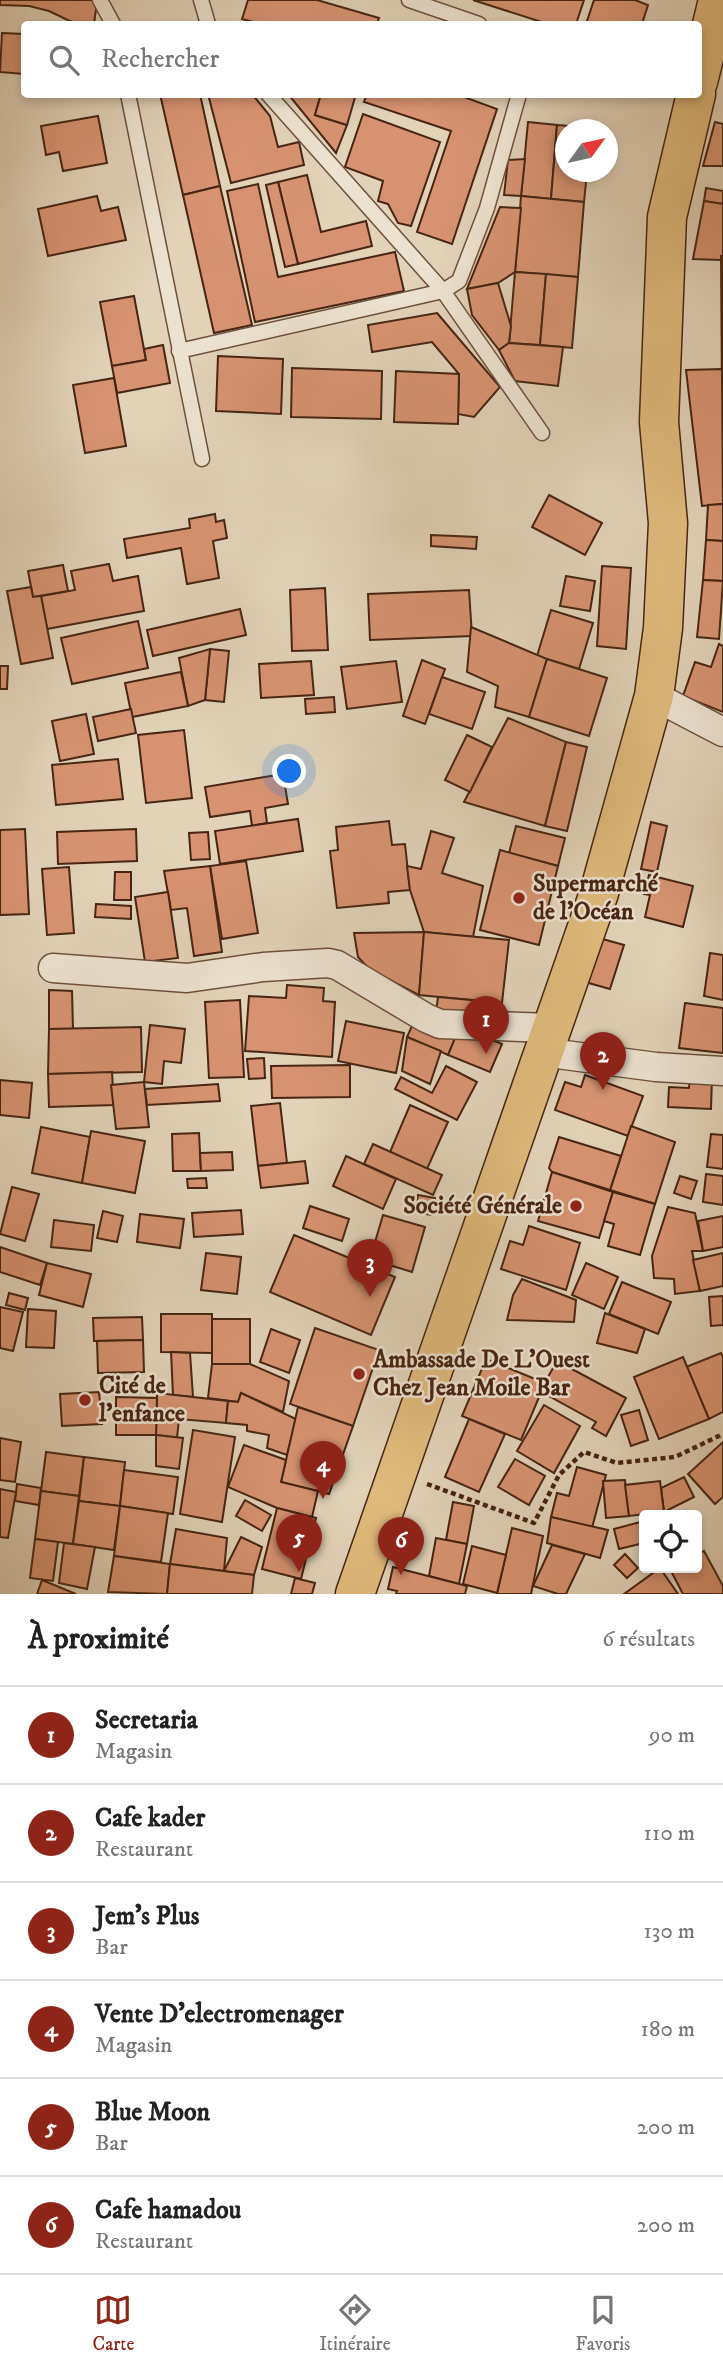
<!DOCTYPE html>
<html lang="fr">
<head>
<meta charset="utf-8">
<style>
	:root { --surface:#fff; --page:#f2f2f2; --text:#222; --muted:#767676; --line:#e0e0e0; --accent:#8f2418 }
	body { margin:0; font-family:"IM FELL DW Pica",serif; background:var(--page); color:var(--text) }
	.controls { position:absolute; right:21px; bottom:21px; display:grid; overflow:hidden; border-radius:7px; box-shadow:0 4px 10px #0003 }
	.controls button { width:63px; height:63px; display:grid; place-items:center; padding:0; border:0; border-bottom:2px solid var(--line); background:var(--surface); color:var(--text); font:35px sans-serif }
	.compass { position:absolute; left:555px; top:119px; width:63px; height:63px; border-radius:50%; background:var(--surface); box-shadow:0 4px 10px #0003; rotate:57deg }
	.you { position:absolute; left:290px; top:772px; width:24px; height:24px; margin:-18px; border:5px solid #fff; border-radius:50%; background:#1a73e8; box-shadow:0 0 0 10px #1a73e833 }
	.badge { display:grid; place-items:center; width:46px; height:46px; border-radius:50%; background:var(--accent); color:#fff; font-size:23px; font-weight:700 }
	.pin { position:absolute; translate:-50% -58px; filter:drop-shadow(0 2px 4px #0008) }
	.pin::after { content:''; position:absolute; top:37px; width:24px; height:21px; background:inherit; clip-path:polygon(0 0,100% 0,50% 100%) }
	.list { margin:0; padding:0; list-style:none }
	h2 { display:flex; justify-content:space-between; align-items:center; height:91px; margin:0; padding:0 28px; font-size:30px }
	h2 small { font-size:23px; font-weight:400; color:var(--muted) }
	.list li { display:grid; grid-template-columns:46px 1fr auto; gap:21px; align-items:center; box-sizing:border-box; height:98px; padding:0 28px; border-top:2px solid var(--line) }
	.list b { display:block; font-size:26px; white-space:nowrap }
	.list p { margin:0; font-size:23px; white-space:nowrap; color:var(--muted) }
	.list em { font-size:23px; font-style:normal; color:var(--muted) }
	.icon { flex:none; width:38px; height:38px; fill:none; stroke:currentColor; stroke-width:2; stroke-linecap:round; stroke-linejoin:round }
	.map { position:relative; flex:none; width:723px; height:1594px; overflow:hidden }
	.search { position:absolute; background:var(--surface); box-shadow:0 4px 10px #0003; left:21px; right:21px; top:21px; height:77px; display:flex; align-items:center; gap:18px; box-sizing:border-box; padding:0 24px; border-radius:7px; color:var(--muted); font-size:26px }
	.sheet { height:679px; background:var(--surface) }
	nav { display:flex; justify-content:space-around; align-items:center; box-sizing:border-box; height:98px; border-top:2px solid var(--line); background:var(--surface); font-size:19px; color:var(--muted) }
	nav a { display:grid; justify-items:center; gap:4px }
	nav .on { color:var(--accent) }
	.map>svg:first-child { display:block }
	.building { fill:#d79371; stroke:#472512; stroke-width:2 }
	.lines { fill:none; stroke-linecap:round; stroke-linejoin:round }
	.lane-casing { stroke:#6e503c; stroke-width:17 }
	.street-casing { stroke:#6e503c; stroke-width:31 }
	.primary-casing { stroke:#472512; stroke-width:41 }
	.path { stroke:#472512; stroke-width:4.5; stroke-dasharray:5 3.5; stroke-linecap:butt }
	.lane { stroke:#ece2d1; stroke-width:14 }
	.street { stroke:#ece2d1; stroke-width:28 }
	.primary { stroke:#e0b97c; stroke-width:38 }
	.poi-dot { fill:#8f2418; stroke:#ece2d1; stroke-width:2.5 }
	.labels { text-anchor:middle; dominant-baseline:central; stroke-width:5; stroke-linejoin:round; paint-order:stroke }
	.poi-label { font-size:24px; font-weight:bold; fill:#472512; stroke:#ece2d1; text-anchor:start }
</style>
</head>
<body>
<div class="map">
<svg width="723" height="1594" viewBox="0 0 723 1594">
	<rect width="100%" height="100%" fill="#e1d2b8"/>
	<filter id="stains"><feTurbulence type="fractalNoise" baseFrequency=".00286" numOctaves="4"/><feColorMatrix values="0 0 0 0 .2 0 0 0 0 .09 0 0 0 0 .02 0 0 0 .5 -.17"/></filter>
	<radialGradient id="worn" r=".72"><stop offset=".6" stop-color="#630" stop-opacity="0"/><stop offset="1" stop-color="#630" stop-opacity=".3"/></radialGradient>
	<g class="building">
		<polygon points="0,0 92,0 97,2 94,24 76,24 49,11 29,6 0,5"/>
		<polygon points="248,0 317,0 379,18 377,24 260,24 242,19"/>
		<polygon points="473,0 584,0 576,24 548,24"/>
		<polygon points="594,0 635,0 648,5 642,24 586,24"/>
		<polygon points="2,33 24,34 24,74 0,72"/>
		<polygon points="160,94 200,94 220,186 183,195"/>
		<polygon points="208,94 252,94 270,116 278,147 299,142 304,165 231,183"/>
		<polygon points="288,94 321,94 315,115 347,125 336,153"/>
		<polygon points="321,94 356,94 347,125 315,115"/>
		<polygon points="367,94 456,94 497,109 452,244 417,232 451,131 364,102"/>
		<polygon points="363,114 440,142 411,226 398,223 388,204 378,201 383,181 345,167"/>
		<polygon points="98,116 107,163 63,171 59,152 46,155 41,126"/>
		<polygon points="528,122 557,125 551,199 521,196"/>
		<polygon points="715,122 723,124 723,166 703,166"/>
		<polygon points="557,125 590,128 590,130 566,130 566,172 587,172 584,202 551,199"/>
		<polygon points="525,159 521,196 504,195 508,160"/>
		<polygon points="307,175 321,232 366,221 372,246 298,264 278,182"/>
		<polygon points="278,182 298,264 285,267 266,185"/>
		<polygon points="258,184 278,277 395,252 404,291 255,322 227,191"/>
		<polygon points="220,186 252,325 214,333 183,195"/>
		<polygon points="706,188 723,191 723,204 704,201"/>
		<polygon points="97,196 101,211 118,207 126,240 48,256 38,209"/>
		<polygon points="521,196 584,202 578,277 515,272"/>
		<polygon points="704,201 723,204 723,256 721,256 721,260 693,259"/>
		<polygon points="500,207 521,208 515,272 498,283 467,289"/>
		<polygon points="721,256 723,256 723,391 722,391"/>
		<polygon points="515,272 546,274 540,345 509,343"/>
		<polygon points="546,274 578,277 572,348 540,345"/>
		<polygon points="498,283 511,326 509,343 499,350 472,315 467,289"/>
		<polygon points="134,296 146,360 112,366 100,302"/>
		<polygon points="437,313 500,387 474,417 458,414 459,374 432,342 372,352 368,325"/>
		<polygon points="509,343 563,347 558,386 515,381 499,350"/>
		<polygon points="163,345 170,383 117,393 112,366 146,360 144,349"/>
		<polygon points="218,356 283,359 281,414 216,411"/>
		<polygon points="292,368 382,371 381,419 291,417"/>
		<polygon points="722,369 723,504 702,506 686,370"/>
		<polygon points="396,371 459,374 458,424 394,422"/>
		<polygon points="114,378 126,446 85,453 73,385"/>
		<polygon points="549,495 602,523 585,555 532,527"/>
		<polygon points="723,504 723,541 706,540 708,505"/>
		<polygon points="215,514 216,522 224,520 227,538 213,541 219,578 187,584 181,548 127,558 124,539 190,528 189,519"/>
		<polygon points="431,535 477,537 476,549 431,546"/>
		<polygon points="706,540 723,541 723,581 703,580"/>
		<polygon points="109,564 113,581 138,576 144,611 47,629 41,596 75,590 71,571"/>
		<polygon points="63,565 68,591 33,597 28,571"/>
		<polygon points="602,566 631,568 626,649 597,646"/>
		<polygon points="566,576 595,581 590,611 560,606"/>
		<polygon points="703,580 723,581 719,639 697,637"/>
		<polygon points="31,587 33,597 41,596 53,658 21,664 7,591"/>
		<polygon points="325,588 328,650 292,651 290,590"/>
		<polygon points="469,590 472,636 370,640 368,594"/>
		<polygon points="240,609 246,635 153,656 147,630"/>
		<polygon points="551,610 593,623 579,669 537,656"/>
		<polygon points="138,621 148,668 72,684 61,638"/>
		<polygon points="471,627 547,659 529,717 495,707 498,686 467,672"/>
		<polygon points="719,644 723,646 723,712 683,696 695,662 711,667"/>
		<polygon points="210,649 229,651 224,702 205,700"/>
		<polygon points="210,649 205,700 188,706 179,658"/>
		<polygon points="547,659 607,678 589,736 529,717"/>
		<polygon points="422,660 445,669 425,724 403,716"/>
		<polygon points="311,661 314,695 261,698 259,664"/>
		<polygon points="396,661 402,702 347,709 341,667"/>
		<polygon points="0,666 8,666 7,689 0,689"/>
		<polygon points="181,672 188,706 132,717 125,683"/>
		<polygon points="442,677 485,692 472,729 429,714"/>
		<polygon points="334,697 335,712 306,714 305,699"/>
		<polygon points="131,709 136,733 98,741 93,717"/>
		<polygon points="86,714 94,754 60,761 52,721"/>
		<polygon points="508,718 566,742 545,826 464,802"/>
		<polygon points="184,730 192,798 146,803 138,735"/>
		<polygon points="467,735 492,747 470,792 445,780"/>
		<polygon points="566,742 587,747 567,831 545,826"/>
		<polygon points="118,759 123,799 56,805 52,765"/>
		<polygon points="283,774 288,804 265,808 267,823 252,826 250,811 210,817 205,787"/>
		<polygon points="298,819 303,851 220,864 215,831"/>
		<polygon points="389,821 392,845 405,844 410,890 388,892 389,903 337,908 330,851 338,850 336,827"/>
		<polygon points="651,822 667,826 657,872 641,869"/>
		<polygon points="516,826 565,838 558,866 509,853"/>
		<polygon points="25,829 29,914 0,915 0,830"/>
		<polygon points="136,829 137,861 58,864 57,832"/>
		<polygon points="431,831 454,838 442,873 483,886 473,937 424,932 410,890 407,866 421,869"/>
		<polygon points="208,832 210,859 191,860 189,833"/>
		<polygon points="500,850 558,866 539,945 480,930"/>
		<polygon points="246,861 258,933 222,939 210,866"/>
		<polygon points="210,866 222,952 194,956 187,908 171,910 164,871"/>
		<polygon points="69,867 74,933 47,935 42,869"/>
		<polygon points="115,872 131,872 131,900 114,900"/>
		<polygon points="649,875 693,886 683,927 645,917 650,895 644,894"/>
		<polygon points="168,892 178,958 145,962 135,897"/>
		<polygon points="96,904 131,906 131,919 95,917"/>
		<polygon points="424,932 419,995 370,970 358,957 354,933"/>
		<polygon points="424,932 509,940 502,1003 419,995"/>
		<polygon points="599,938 624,945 610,989 585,982"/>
		<polygon points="710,953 723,955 723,1000 704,996"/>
		<polygon points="287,985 324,988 323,1001 335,1002 332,1057 245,1051 249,996 286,998"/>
		<polygon points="49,990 72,991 73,1029 49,1029"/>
		<polygon points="438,997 493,1002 491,1018 436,1012"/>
		<polygon points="240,1000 244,1077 209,1078 205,1002"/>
		<polygon points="685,1003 723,1008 723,1053 679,1048"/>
		<polygon points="416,1017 457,1035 448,1055 407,1037"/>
		<polygon points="346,1021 404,1033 396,1073 338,1061"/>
		<polygon points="150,1025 185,1029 181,1063 164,1061 162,1084 144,1082"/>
		<polygon points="460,1026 502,1044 490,1072 448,1055"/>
		<polygon points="141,1027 142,1072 48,1074 49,1029"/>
		<polygon points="407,1037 441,1051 430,1084 402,1071"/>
		<polygon points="264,1058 265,1078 249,1079 247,1059"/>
		<polygon points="350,1065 350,1097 272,1098 271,1066"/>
		<polygon points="446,1066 477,1082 457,1120 395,1089 401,1077 432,1093"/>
		<polygon points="112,1072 114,1105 49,1107 48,1074"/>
		<polygon points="585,1075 643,1096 628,1136 555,1110 565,1082 581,1087"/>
		<polygon points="690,1076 712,1077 711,1109 668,1107 669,1087 689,1088"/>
		<polygon points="0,1080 32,1083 29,1118 0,1115"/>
		<polygon points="144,1082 149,1127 116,1129 111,1085"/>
		<polygon points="218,1084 220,1101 147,1105 145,1089"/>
		<polygon points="280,1103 287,1163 258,1166 251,1106"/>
		<polygon points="410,1105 448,1122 427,1169 390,1152"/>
		<polygon points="631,1126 675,1142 655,1204 610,1190"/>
		<polygon points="41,1127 90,1137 82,1183 32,1173"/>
		<polygon points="91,1131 145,1141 135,1193 82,1183"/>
		<polygon points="199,1133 201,1171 173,1171 172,1134"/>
		<polygon points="711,1134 723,1135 723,1169 707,1167"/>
		<polygon points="559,1137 621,1156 610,1190 552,1172 549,1168"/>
		<polygon points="373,1144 442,1175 433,1195 364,1164"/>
		<polygon points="232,1152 233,1170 201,1171 200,1153"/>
		<polygon points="346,1156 396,1179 383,1209 333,1186"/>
		<polygon points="305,1161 308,1183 261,1188 258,1166"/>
		<polygon points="552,1172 613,1192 599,1238 538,1221"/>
		<polygon points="706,1174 723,1176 723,1205 703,1202"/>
		<polygon points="680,1176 697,1181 691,1199 674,1193"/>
		<polygon points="206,1178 207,1188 188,1188 187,1179"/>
		<polygon points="12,1187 39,1194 25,1241 0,1234"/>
		<polygon points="613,1192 655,1204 640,1255 608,1246 614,1224 604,1221"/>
		<polygon points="418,1195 435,1198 432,1215 415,1212"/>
		<polygon points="310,1206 349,1219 342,1241 303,1228"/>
		<polygon points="668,1207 695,1213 703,1251 692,1251 700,1291 675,1294 674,1279 654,1278 652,1256"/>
		<polygon points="241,1210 243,1234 194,1237 192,1213"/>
		<polygon points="103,1211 123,1216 117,1242 97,1238"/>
		<polygon points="140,1214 184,1219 180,1248 137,1242"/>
		<polygon points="383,1215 425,1227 412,1272 370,1259"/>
		<polygon points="723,1216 723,1247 703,1251 698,1221"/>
		<polygon points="54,1220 94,1225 91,1251 51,1247"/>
		<polygon points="529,1226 580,1243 566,1290 501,1269 510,1241 523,1245"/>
		<polygon points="294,1235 395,1277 371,1335 270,1292"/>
		<polygon points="0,1247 47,1263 40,1285 0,1272"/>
		<polygon points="206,1253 241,1257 237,1294 201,1290"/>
		<polygon points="723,1253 723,1286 700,1291 693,1260"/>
		<polygon points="47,1263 91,1274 83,1307 39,1295"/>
		<polygon points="586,1263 618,1277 604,1309 572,1295"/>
		<polygon points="522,1279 576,1300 574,1322 507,1320 513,1295"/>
		<polygon points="622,1282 671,1302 658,1334 609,1314"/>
		<polygon points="9,1293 28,1298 25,1310 6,1305"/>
		<polygon points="723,1296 723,1325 711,1326 709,1297"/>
		<polygon points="0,1307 23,1312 13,1351 0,1348"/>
		<polygon points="28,1309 56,1311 54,1348 26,1347"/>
		<polygon points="605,1313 645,1329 637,1353 597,1343"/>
		<polygon points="161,1314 212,1314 212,1353 161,1352"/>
		<polygon points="142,1317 143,1340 94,1341 93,1318"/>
		<rect x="212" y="1319" width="38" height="45"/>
		<polygon points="315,1328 379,1350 353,1426 290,1404"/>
		<polygon points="271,1329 300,1340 289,1373 260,1362"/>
		<polygon points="143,1340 144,1372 98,1373 97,1341"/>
		<polygon points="171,1352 190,1353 193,1397 173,1395"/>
		<polygon points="721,1353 723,1357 723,1412 709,1419 686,1367"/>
		<polygon points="683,1357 709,1419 659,1439 634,1377"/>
		<polygon points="486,1359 545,1383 521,1440 462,1416"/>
		<polygon points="557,1361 626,1398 606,1436 592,1428 596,1422 540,1391"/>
		<polygon points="212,1364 250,1364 289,1381 283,1412 241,1393 238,1402 208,1398"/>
		<polygon points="99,1392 102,1424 62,1426 60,1394"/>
		<polygon points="157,1393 228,1401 226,1423 179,1419 177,1438 156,1435"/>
		<polygon points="241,1393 296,1419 287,1455 267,1448 269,1435 247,1431 247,1425 226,1423 228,1401 238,1402"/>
		<polygon points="116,1397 157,1398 156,1435 116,1435"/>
		<polygon points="544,1405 580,1426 554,1473 517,1451"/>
		<polygon points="298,1407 353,1426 329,1494 281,1482"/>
		<polygon points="639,1410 648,1440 631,1446 621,1415"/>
		<polygon points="469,1419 505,1434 479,1492 445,1477"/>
		<polygon points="193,1430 235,1437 222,1522 180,1514"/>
		<polygon points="156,1435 183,1438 179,1469 156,1466"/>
		<polygon points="0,1438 21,1442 15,1482 0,1480"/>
		<polygon points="723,1442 723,1497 715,1504 688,1474"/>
		<polygon points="244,1445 286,1460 281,1482 318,1491 312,1517 277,1508 228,1487"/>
		<polygon points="46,1452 84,1457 79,1496 41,1491"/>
		<polygon points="84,1457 125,1462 120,1506 79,1501"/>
		<polygon points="515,1459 545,1476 529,1505 498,1487"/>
		<polygon points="577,1467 606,1475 592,1528 551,1517 557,1493 569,1496"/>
		<polygon points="124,1470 178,1477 173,1514 120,1506"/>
		<polygon points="684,1477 694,1497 664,1512 661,1488"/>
		<polygon points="625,1480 629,1516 606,1518 603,1481"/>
		<polygon points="660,1481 664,1512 629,1516 625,1485"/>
		<polygon points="17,1484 41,1488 39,1505 15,1501"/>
		<polygon points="0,1489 16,1492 8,1538 0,1537"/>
		<polygon points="41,1491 79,1496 73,1544 35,1539"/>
		<polygon points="245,1500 271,1515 262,1531 236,1516"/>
		<polygon points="79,1501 120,1506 114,1550 73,1544"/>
		<polygon points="453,1502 474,1506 467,1544 446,1540"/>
		<polygon points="120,1506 168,1513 161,1562 114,1556"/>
		<polygon points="277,1508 316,1518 301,1579 262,1569"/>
		<polygon points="551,1517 608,1530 600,1558 547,1543"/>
		<polygon points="644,1521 644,1543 619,1549 614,1529"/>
		<polygon points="512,1528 543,1536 531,1594 497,1594"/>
		<polygon points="176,1529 227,1538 224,1571 170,1564"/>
		<polygon points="241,1537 262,1547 254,1575 224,1571"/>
		<polygon points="436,1538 467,1544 459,1584 429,1576"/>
		<polygon points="35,1539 58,1542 53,1581 30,1578"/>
		<polygon points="64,1543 95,1547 87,1589 59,1583"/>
		<polygon points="552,1545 585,1554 566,1594 558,1594 533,1586"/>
		<polygon points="472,1546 506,1555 497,1593 463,1584"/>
		<polygon points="704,1551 723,1586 723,1594 683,1594 670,1569 697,1568 697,1555"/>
		<polygon points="625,1554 638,1568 627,1578 614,1565"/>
		<polygon points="114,1556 170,1564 167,1594 108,1592"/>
		<polygon points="170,1564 254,1575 252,1594 167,1594"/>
		<polygon points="393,1567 467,1586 465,1594 396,1594 397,1591 388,1589"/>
		<polygon points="660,1568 678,1594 624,1594"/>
		<polygon points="295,1578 315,1583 312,1594 291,1594"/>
		<polygon points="42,1580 76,1594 37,1594"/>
	</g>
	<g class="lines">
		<g class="lane-casing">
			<g id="lane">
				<polyline points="100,0 113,24"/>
				<polyline points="201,0 208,24"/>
				<polyline points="409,0 479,24"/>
				<polyline points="128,94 202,459"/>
				<polyline points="268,94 443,291 542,433"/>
				<polyline points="179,351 443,291 459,281 487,208 519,94"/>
			</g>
		</g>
		<g class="street-casing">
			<g id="street">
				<polyline points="654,696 723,732"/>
				<polyline points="53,968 187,978 263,967 328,963 337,965 426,1018 440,1024 551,1028"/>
				<polyline points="542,1052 656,1067 723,1071"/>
			</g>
		</g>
		<g class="primary-casing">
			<g id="primary">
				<polyline points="698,82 718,0"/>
				<polyline points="355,1594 599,893 654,696 663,628 668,523 659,422 667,217 696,94"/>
			</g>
		</g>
		<polyline class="path" points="427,1484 534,1523 559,1475 584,1452 617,1463 675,1457 723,1434"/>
		<use href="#lane" class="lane"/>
		<use href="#street" class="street"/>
		<use href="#primary" class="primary"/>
	</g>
	<g class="poi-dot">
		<circle cx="519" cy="898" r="7"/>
		<circle cx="576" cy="1206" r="7"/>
		<circle cx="359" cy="1374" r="7"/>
		<circle cx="85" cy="1400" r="7"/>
	</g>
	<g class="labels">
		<g class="poi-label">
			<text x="533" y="884">Supermarché<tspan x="533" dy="28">de l'Océan</tspan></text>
			<text x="562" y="1206" text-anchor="end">Société Générale</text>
			<text x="373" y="1360">Ambassade De L'Ouest<tspan x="373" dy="28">Chez Jean Moile Bar</tspan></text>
			<text x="99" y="1386">Cité de<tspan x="99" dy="28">l'enfance</tspan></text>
		</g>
	</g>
	<rect width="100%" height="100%" filter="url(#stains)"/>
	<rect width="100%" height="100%" fill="url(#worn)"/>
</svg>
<div class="controls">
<button><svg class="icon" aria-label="locate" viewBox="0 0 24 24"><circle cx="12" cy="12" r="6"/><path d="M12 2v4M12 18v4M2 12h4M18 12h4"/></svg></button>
</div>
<svg class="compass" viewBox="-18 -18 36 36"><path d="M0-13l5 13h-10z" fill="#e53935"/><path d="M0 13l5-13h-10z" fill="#767676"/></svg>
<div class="you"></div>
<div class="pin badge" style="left:486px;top:1054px">1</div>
<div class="pin badge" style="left:603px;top:1090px">2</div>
<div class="pin badge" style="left:370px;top:1297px">3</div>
<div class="pin badge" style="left:323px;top:1499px">4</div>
<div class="pin badge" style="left:299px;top:1572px">5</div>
<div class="pin badge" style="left:401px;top:1575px">6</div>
<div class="search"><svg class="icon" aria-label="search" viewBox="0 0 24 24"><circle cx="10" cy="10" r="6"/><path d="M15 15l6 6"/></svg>Rechercher</div>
</div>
<section class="sheet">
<h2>À proximité<small>6 résultats</small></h2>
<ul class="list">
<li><span class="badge">1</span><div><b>Secretaria</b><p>Magasin</p></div><em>90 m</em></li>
<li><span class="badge">2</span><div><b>Cafe kader</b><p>Restaurant</p></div><em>110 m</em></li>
<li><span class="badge">3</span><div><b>Jem's Plus</b><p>Bar</p></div><em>130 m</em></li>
<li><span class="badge">4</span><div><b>Vente D'electromenager</b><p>Magasin</p></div><em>180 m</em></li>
<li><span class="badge">5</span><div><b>Blue Moon</b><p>Bar</p></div><em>200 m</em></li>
<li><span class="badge">6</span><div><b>Cafe hamadou</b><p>Restaurant</p></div><em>200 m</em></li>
</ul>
</section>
<nav>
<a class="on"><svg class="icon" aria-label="map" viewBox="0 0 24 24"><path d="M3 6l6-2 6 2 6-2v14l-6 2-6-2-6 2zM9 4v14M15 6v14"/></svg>Carte</a>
<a><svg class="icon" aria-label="directions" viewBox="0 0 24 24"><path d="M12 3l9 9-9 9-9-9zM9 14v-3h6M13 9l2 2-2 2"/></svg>Itinéraire</a>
<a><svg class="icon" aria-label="saved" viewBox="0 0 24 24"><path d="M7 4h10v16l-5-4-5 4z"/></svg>Favoris</a>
</nav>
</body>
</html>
